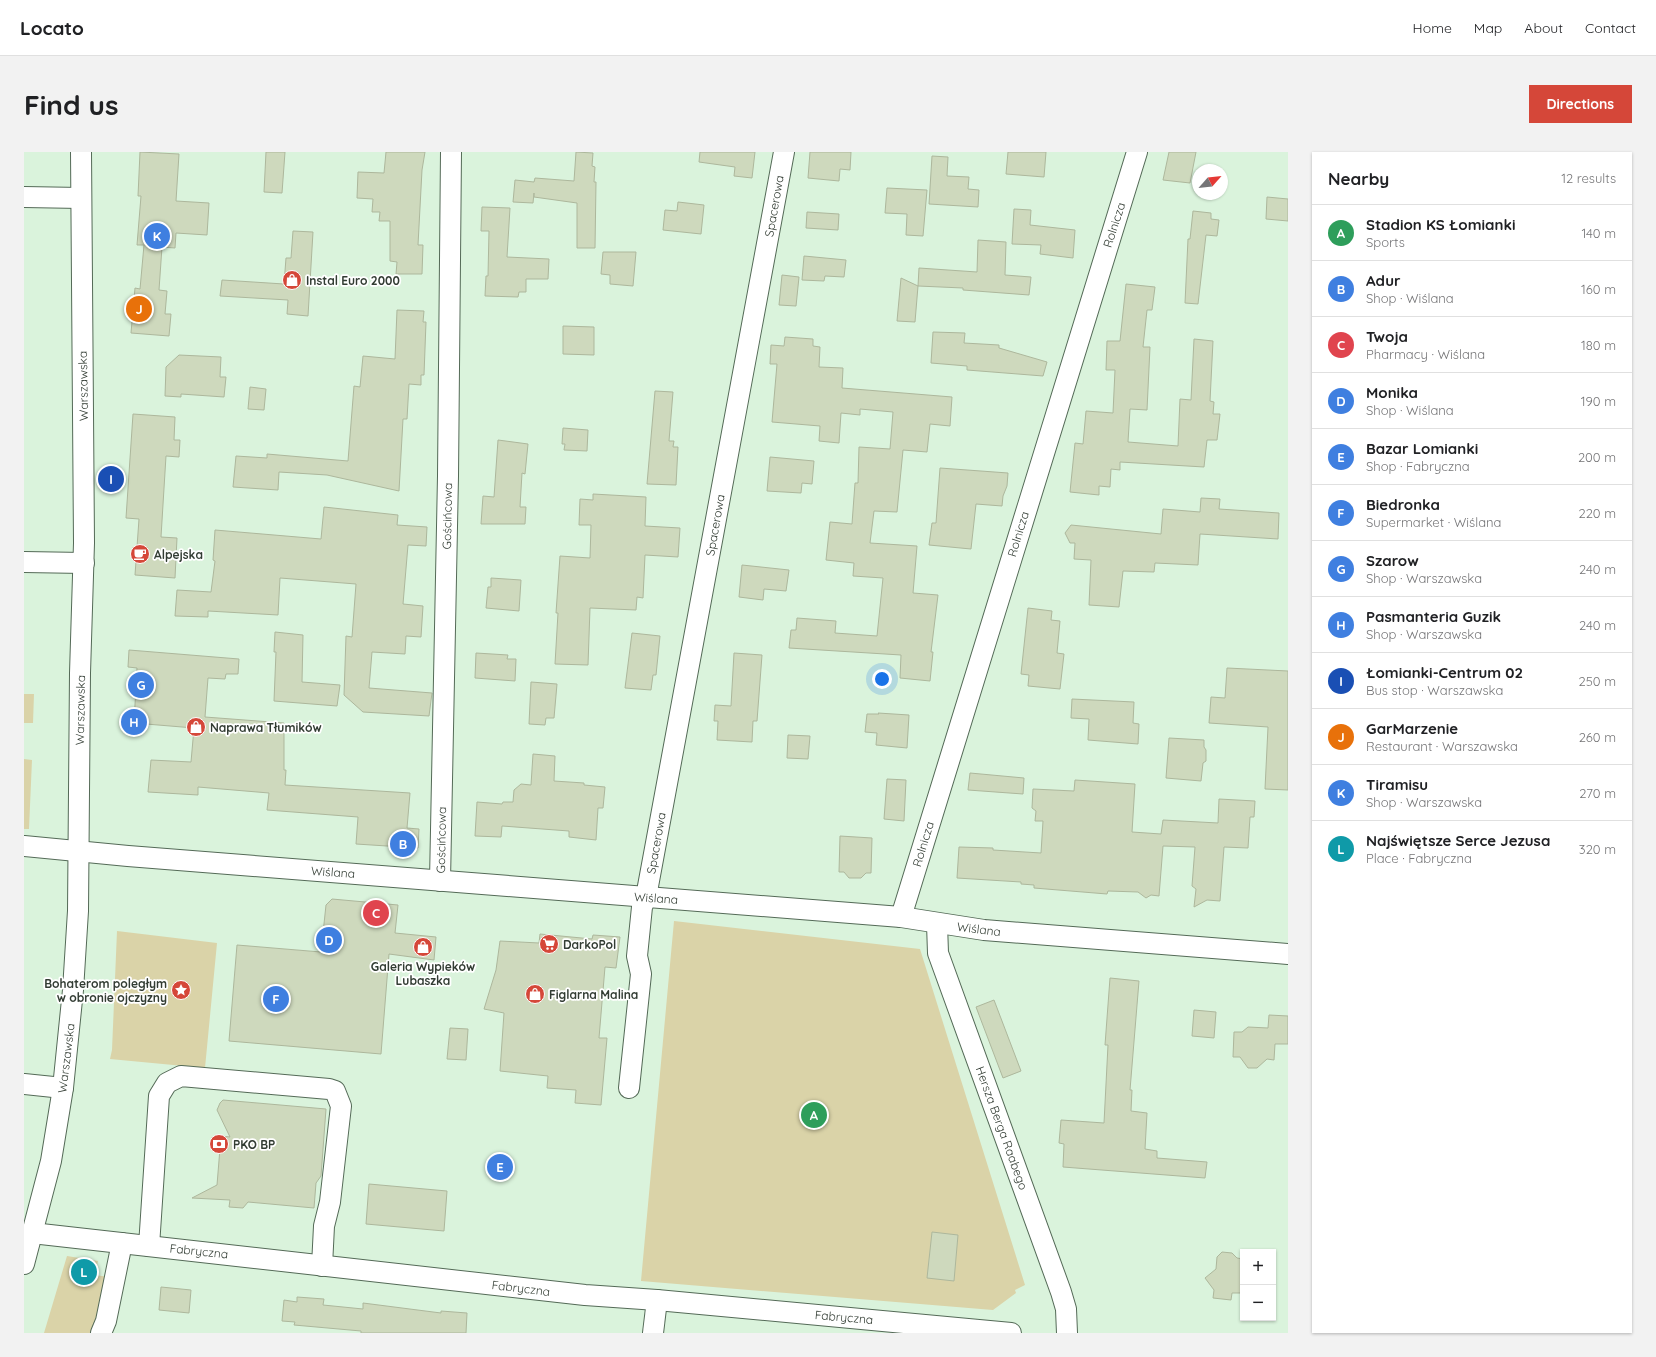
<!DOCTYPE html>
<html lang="en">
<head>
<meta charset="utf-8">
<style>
	:root { --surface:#fff; --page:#f2f2f2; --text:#202124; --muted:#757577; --line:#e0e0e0; --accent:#d54739 }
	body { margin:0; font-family:Quicksand,sans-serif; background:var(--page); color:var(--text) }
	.controls { position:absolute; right:12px; bottom:12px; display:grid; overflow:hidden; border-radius:0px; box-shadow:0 1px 3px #0004 }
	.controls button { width:36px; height:36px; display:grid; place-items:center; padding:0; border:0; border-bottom:1px solid var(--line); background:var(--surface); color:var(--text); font:20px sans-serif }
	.compass { position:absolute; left:1168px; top:12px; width:36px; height:36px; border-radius:50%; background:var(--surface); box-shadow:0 1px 3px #0004; rotate:63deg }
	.you { position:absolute; left:858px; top:527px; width:14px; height:14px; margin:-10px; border:3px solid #fff; border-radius:50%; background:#1a73e8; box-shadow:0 0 0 6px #1a73e833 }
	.badge { display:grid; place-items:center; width:26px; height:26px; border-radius:50%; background:var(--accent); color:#fff; font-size:13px; font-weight:700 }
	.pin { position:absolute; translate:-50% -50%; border:2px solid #fff; box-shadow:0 1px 4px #0006 }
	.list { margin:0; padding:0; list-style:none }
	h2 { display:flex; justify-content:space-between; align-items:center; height:52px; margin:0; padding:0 16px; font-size:17px }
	h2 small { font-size:13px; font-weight:400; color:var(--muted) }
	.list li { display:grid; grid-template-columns:26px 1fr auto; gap:12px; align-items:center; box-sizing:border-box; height:56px; padding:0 16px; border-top:1px solid var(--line) }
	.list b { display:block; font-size:15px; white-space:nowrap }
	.list p { margin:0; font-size:13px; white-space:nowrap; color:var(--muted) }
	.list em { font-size:13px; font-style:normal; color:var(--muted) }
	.map { position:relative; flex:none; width:1264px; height:1181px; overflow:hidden; border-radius:0px }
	header { display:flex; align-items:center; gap:24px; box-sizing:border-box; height:56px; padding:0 20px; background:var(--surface); border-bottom:1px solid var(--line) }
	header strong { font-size:19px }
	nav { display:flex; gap:22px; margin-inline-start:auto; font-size:14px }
	.intro { display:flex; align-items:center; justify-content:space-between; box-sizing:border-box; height:96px; padding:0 24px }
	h1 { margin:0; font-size:28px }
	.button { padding:10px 18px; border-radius:0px; background:var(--accent); color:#fff; font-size:14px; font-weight:700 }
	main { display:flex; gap:24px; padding:0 24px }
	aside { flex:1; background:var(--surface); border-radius:0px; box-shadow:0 1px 3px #0004 }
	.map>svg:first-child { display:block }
	.green { fill:#dad3a8 }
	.building { fill:#ced9bd; stroke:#adb79c }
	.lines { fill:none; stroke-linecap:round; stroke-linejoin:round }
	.minor-casing { stroke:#546a57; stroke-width:22 }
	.minor { stroke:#fff; stroke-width:20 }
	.labels { text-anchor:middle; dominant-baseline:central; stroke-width:3.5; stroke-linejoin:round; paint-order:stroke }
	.street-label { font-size:12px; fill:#323c33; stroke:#fff }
	.poi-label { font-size:12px; font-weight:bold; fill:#323c33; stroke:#fff; text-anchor:start }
</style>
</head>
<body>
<header>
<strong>Locato</strong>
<nav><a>Home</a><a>Map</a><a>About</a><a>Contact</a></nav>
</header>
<div class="intro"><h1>Find us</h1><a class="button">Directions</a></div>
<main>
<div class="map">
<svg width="1264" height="1181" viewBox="0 0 1264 1181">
	<rect width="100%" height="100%" fill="#daf3dc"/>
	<g class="green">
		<polygon points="0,542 10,542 9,571 0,571"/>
		<polygon points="0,607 8,608 5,677 0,677"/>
		<polygon points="650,769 896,797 1001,1133 991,1138 992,1141 969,1158 617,1129"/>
		<polygon points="93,779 193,791 181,916 86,907 88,898"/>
		<polygon points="43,1104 74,1109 71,1123 85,1125 70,1181 20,1181"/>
	</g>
	<g class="building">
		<polygon points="116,0 155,2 152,49 185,51 183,83 152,81 151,96 138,95 135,138 143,139 141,162 147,162 145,184 107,181 111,136 116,137 120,93 113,93 117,44 114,44"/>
		<polygon points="242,0 261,0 258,41 240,40"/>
		<polygon points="362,0 401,0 398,18 394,93 399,93 398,122 372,122 373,110 366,109 366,69 355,69 356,60 348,60 349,47 333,46 334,20 360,21"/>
		<polygon points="552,0 569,1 568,14 571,15 570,30 572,30 571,96 553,96 553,51 510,45 510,41 509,51 489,50 491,28 510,30 511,26 550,29"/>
		<polygon points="676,0 731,0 728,26 710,24 711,15 675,10"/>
		<polygon points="786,0 827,0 826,18 816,17 815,29 784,26"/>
		<polygon points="984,0 1022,0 1020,25 982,22"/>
		<polygon points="1145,0 1172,0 1166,31 1139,28"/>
		<polygon points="908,4 924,5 923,24 945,25 944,37 955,38 954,55 905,52"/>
		<polygon points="863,36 903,38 899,84 882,83 883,62 861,61"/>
		<polygon points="1243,45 1264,47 1264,69 1242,67"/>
		<polygon points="654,50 680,53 677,82 639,78 641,58 653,59"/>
		<polygon points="458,55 486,56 483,105 525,107 524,127 502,127 502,140 495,140 494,145 461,144 462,124 464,124 465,79 457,79"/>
		<polygon points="990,57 1007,58 1006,73 1051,78 1049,106 1016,102 1017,93 988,92"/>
		<polygon points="1169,59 1187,61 1187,67 1195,68 1193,84 1182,83 1174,152 1161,151 1164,87 1166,87"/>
		<polygon points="783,60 815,62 814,78 782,76"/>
		<polygon points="269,79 289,80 284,164 263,162 264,148 196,144 198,128 260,132 262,106 267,106"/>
		<polygon points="954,88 982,90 981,123 1007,125 1005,143 939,138 939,136 894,134 895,116 953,120"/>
		<polygon points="579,100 612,100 609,134 586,132 586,123 577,122"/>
		<polygon points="780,104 822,108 820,125 801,124 800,129 778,128"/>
		<polygon points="758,123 775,125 772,154 755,153"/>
		<polygon points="877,126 894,134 891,170 873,169"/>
		<polygon points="1102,132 1131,135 1128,158 1123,158 1119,195 1126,195 1123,258 1106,257 1104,290 1154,294 1156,247 1167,248 1170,187 1189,189 1186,249 1190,250 1189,262 1196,262 1193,288 1183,288 1180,315 1096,310 1096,318 1087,317 1086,335 1075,334 1075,343 1046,340 1051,291 1059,292 1062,259 1089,261 1091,218 1082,218 1083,189 1096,189"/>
		<polygon points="373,158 400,159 399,170 402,170 400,223 397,223 397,233 385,232 383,267 379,267 375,339 303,323 255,320 254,338 209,335 212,304 243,306 243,302 324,309 330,234 336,235 339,204 371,207"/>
		<polygon points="539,174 570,175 570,203 539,202"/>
		<polygon points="909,180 941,181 940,191 975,193 975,196 1023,210 1019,224 943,218 943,214 907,211"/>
		<polygon points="761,185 789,187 789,194 796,195 795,215 819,216 818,236 928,245 926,274 906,272 903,300 879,298 873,360 850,359 846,391 893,394 889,441 914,443 907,500 909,500 906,529 876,526 877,503 765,496 767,478 772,478 773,466 812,469 811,481 853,484 859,426 829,424 830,411 802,408 806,370 828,372 831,331 834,331 835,295 866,297 869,260 836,257 836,263 817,261 815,291 795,289 796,274 748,270 753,212 746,212 747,193 760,194"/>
		<polygon points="155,203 197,205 196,225 202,225 200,245 157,242 157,245 141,244 142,215"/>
		<polygon points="226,235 242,237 240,258 224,257"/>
		<polygon points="631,239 649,240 645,289 650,289 649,295 654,295 652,333 623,332"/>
		<polygon points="109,262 151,265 150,288 156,288 155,305 142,304 137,385 153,386 151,426 111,423 115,367 102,366"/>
		<polygon points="539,276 564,278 563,299 540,298 541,292 538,292"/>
		<polygon points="474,288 504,292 501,322 498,321 496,355 502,355 501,372 457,372 459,344 470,345"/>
		<polygon points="746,305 790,309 788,332 778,331 777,341 743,339"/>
		<polygon points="916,316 984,321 983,334 979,344 978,354 952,352 947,397 905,393 908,371 912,371"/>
		<polygon points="569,342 622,345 621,374 656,376 654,405 621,403 619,446 613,445 612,458 566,456 564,513 531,512 534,461 532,461 536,404 566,406 567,373 555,373 556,347 569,348"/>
		<polygon points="1177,346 1196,347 1195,357 1255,361 1254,387 1176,382 1174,413 1131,411 1130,420 1099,419 1095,455 1065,453 1067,408 1050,407 1051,391 1046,391 1041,381 1047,373 1137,382 1139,357 1176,360"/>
		<polygon points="300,355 374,363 373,373 403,375 402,394 384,393 379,452 399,454 397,485 382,484 381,502 348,500 345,536 408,541 405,564 339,560 320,543 322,484 328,485 332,432 256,426 254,463 184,459 184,465 151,464 153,438 187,440 191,409 189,408 191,378 297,387"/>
		<polygon points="718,413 765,418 762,439 740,437 739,448 715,445"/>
		<polygon points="467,426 497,428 495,459 462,456 464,435 467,435"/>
		<polygon points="1004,456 1028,459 1027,468 1036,469 1033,501 1040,502 1036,537 1004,534 1005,523 997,522"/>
		<polygon points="251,480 279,483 278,530 316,533 313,554 250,549 252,500 250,500"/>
		<polygon points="608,481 636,484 632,523 629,523 627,538 601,536"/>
		<polygon points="105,498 215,507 214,522 202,522 201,527 184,526 181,565 260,571 260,618 262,618 261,633 386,641 383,676 395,677 394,696 332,692 334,665 243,658 245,641 174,635 174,643 124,640 127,608 167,610 170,576 110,571 113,516 104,515"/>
		<polygon points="452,501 484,503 483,507 492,507 491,529 451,526"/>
		<polygon points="710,501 738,503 733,569 729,569 728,590 693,588 694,569 690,569 691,553 707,554"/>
		<polygon points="1203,516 1264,519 1264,638 1241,637 1244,575 1185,571 1187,545 1201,546"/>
		<polygon points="507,530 533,532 530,566 522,566 521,573 505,572"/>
		<polygon points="1048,547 1110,550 1109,571 1115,572 1114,592 1064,588 1065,567 1047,566"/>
		<polygon points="854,561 885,563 883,596 852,593 853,581 841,580 843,562 855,562"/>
		<polygon points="764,583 786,584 784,607 763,606"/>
		<polygon points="1145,586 1180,588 1180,595 1182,598 1182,609 1179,611 1177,629 1142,626"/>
		<polygon points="509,602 531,604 530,629 560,631 560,633 581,635 579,656 574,656 572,688 545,685 545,679 478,674 477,685 451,684 453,650 478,652 479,650 489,650 490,638 497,632 507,633"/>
		<polygon points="946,621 1000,626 999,642 944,638"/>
		<polygon points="863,627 882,628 880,669 860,667"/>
		<polygon points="1051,628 1111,632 1108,680 1137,682 1139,668 1194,671 1195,647 1231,649 1230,665 1226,665 1224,696 1200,695 1196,749 1183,748 1170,755 1172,737 1168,734 1171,695 1139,694 1135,744 1127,743 1122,746 1114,740 1084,739 1083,742 1010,736 1010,733 997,732 997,730 933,726 935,695 969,696 969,698 1017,701 1019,669 1011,669 1012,659 1008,656 1009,637 1050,639"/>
		<polygon points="816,684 848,686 847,721 842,721 837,726 825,726 820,720 815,720"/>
		<polygon points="308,747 374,753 371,781 412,785 410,808 365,802 357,902 205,889 213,793 297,800 302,753"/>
		<polygon points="516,782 568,787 569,783 596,785 592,816 581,815 575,886 583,886 577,953 551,951 552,938 523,936 524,924 476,919 480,861 460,857 472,818 476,789 515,791"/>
		<polygon points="1086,826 1115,829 1106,938 1108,938 1107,959 1123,961 1121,997 1133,999 1133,1006 1183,1010 1181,1026 1039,1015 1040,992 1035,991 1037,968 1080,971 1084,893 1081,893"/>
		<polygon points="970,848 997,919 979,926 952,855"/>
		<polygon points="1170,858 1192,860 1190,886 1168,884"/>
		<polygon points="1245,863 1264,864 1264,892 1251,892 1250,908 1243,907 1233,916 1224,916 1216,905 1209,905 1210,880 1218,880 1224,875 1244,876"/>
		<polygon points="426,876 444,877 442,908 423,907"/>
		<polygon points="199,948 302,957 297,1024 292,1031 290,1056 224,1050 219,1056 205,1055 206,1048 168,1046 193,1033 197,984 206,985 193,958 196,951"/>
		<polygon points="345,1032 423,1039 420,1079 342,1072"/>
		<polygon points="908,1080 934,1083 930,1129 903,1126"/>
		<polygon points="1198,1100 1208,1101 1213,1106 1219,1107 1219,1141 1208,1141 1207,1148 1189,1146 1190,1138 1181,1126 1192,1117 1193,1105"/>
		<polygon points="137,1135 167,1138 165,1161 135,1158"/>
		<polygon points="273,1145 300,1147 299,1153 339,1157 339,1151 417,1161 417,1159 443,1161 442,1181 337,1181 337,1179 270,1173 271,1170 258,1169 260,1148 273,1150"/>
	</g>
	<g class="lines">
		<g class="minor-casing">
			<g id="minor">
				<polyline points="0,45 57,46"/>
				<polyline points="0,410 60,411"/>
				<polyline points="0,694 104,704 877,765 960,778 1264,802"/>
				<polyline points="416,729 424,324 427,0"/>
				<polyline points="877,765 1113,0"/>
				<polyline points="913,772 914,801 1037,1140 1042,1157 1043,1181"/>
				<polyline points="0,932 39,936"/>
				<polyline points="605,936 617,822 613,804 618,755 622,745 760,0"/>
				<polyline points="8,1081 561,1143 633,1148 987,1181"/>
				<polyline points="125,1094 135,944 143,931 157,924 305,937 311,939 317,954 306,1050 300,1074 298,1114"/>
				<polyline points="0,1112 27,1009 39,936 49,838 54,759 56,521 60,391 57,0"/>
				<polyline points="77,1181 82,1169 98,1091"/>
				<polyline points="629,1181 633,1148"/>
			</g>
		</g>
		<use href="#minor" class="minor"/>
	</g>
	<defs>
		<g id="shop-disc" transform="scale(1)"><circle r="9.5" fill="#d54739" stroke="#fff"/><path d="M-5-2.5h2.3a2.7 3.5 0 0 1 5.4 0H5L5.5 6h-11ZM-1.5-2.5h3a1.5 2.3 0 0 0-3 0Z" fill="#fff"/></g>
		<g id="cafe-disc" transform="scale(1)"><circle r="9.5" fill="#d54739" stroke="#fff"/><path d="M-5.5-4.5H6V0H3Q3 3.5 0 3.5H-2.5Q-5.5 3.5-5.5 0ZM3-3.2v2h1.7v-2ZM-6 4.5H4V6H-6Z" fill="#fff"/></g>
		<g id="supermarket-disc" transform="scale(1)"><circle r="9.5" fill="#d54739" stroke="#fff"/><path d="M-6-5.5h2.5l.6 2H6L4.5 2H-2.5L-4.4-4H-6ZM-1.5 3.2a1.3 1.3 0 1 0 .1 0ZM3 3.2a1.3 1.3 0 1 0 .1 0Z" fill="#fff"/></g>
		<g id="sight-disc" transform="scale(1)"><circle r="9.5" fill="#d54739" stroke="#fff"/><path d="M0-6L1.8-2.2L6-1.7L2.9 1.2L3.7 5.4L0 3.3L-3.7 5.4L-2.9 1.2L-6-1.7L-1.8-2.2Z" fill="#fff"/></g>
		<g id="bank-disc" transform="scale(1)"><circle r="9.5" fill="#d54739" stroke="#fff"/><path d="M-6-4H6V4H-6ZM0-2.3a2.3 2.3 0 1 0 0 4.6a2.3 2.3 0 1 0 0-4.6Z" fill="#fff"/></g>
	</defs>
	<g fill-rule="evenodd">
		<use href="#shop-disc" x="268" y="128"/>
		<use href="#cafe-disc" x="116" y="402"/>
		<use href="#shop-disc" x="172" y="575"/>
		<use href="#supermarket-disc" x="525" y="792"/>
		<use href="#shop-disc" x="399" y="795"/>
		<use href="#sight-disc" x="157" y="838"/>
		<use href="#shop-disc" x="511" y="842"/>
		<use href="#bank-disc" x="195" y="992"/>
	</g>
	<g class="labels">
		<g class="street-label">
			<text transform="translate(750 54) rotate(-80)">Spacerowa</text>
			<text transform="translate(1090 73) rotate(-72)">Rolnicza</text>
			<text transform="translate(59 234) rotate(-91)">Warszawska</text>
			<text transform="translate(423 364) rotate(-89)">Gościńcowa</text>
			<text transform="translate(691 373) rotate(-80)">Spacerowa</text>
			<text transform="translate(994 382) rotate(-73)">Rolnicza</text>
			<text transform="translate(56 558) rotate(-89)">Warszawska</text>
			<text transform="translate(417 688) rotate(-89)">Gościńcowa</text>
			<text transform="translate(632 691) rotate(-80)">Spacerowa</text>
			<text transform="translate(899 692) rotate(-73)">Rolnicza</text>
			<text transform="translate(309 720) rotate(4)">Wiślana</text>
			<text transform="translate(632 746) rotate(4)">Wiślana</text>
			<text transform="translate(955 777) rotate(7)">Wiślana</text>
			<text transform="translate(42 906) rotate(-83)">Warszawska</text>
			<text transform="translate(978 976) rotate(70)">Hersza Berga Raabego</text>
			<text transform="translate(175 1099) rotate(6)">Fabryczna</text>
			<text transform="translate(497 1136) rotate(7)">Fabryczna</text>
			<text transform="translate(820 1165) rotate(5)">Fabryczna</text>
		</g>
		<g class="poi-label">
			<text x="282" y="128">Instal Euro 2000</text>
			<text x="130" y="402">Alpejska</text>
			<text x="186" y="575">Naprawa Tłumików</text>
			<text x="539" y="792">DarkoPol</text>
			<text x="399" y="814" text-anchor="middle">Galeria Wypieków<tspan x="399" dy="14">Lubaszka</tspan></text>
			<text x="143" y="831" text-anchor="end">Bohaterom poległym<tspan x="143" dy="14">w obronie ojczyzny</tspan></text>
			<text x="525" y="842">Figlarna Malina</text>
			<text x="209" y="992">PKO BP</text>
		</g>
	</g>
</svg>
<div class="controls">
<button>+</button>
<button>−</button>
</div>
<svg class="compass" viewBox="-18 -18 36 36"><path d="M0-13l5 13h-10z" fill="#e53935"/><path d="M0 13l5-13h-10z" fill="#757577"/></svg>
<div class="you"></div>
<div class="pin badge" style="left:790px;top:963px;background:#2e9e5b">A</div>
<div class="pin badge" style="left:379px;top:692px;background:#3f7fe0">B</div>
<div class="pin badge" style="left:352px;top:761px;background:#e0444e">C</div>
<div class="pin badge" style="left:305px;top:788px;background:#3f7fe0">D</div>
<div class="pin badge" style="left:476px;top:1015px;background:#3f7fe0">E</div>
<div class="pin badge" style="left:252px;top:847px;background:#3f7fe0">F</div>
<div class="pin badge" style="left:117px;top:533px;background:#3f7fe0">G</div>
<div class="pin badge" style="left:110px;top:570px;background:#3f7fe0">H</div>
<div class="pin badge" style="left:87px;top:327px;background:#1a4fb4">I</div>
<div class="pin badge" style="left:115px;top:157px;background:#e8710a">J</div>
<div class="pin badge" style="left:133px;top:84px;background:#3f7fe0">K</div>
<div class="pin badge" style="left:60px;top:1120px;background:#0f9aa8">L</div>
</div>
<aside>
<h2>Nearby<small>12 results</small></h2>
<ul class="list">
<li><span class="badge" style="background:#2e9e5b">A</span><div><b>Stadion KS Łomianki</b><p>Sports</p></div><em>140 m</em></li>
<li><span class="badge" style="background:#3f7fe0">B</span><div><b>Adur</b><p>Shop · Wiślana</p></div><em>160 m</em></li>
<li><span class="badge" style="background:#e0444e">C</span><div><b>Twoja</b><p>Pharmacy · Wiślana</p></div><em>180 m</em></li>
<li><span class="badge" style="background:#3f7fe0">D</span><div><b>Monika</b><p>Shop · Wiślana</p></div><em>190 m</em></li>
<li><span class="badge" style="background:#3f7fe0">E</span><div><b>Bazar Lomianki</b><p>Shop · Fabryczna</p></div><em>200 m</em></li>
<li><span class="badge" style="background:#3f7fe0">F</span><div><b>Biedronka</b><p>Supermarket · Wiślana</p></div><em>220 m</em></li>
<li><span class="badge" style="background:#3f7fe0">G</span><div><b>Szarow</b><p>Shop · Warszawska</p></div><em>240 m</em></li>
<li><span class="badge" style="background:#3f7fe0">H</span><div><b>Pasmanteria Guzik</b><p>Shop · Warszawska</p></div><em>240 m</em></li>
<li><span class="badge" style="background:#1a4fb4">I</span><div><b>Łomianki-Centrum 02</b><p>Bus stop · Warszawska</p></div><em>250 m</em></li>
<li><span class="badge" style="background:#e8710a">J</span><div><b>GarMarzenie</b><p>Restaurant · Warszawska</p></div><em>260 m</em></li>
<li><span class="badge" style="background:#3f7fe0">K</span><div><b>Tiramisu</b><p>Shop · Warszawska</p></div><em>270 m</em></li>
<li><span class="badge" style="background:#0f9aa8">L</span><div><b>Najświętsze Serce Jezusa</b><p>Place · Fabryczna</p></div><em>320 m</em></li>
</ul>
</aside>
</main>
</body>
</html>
